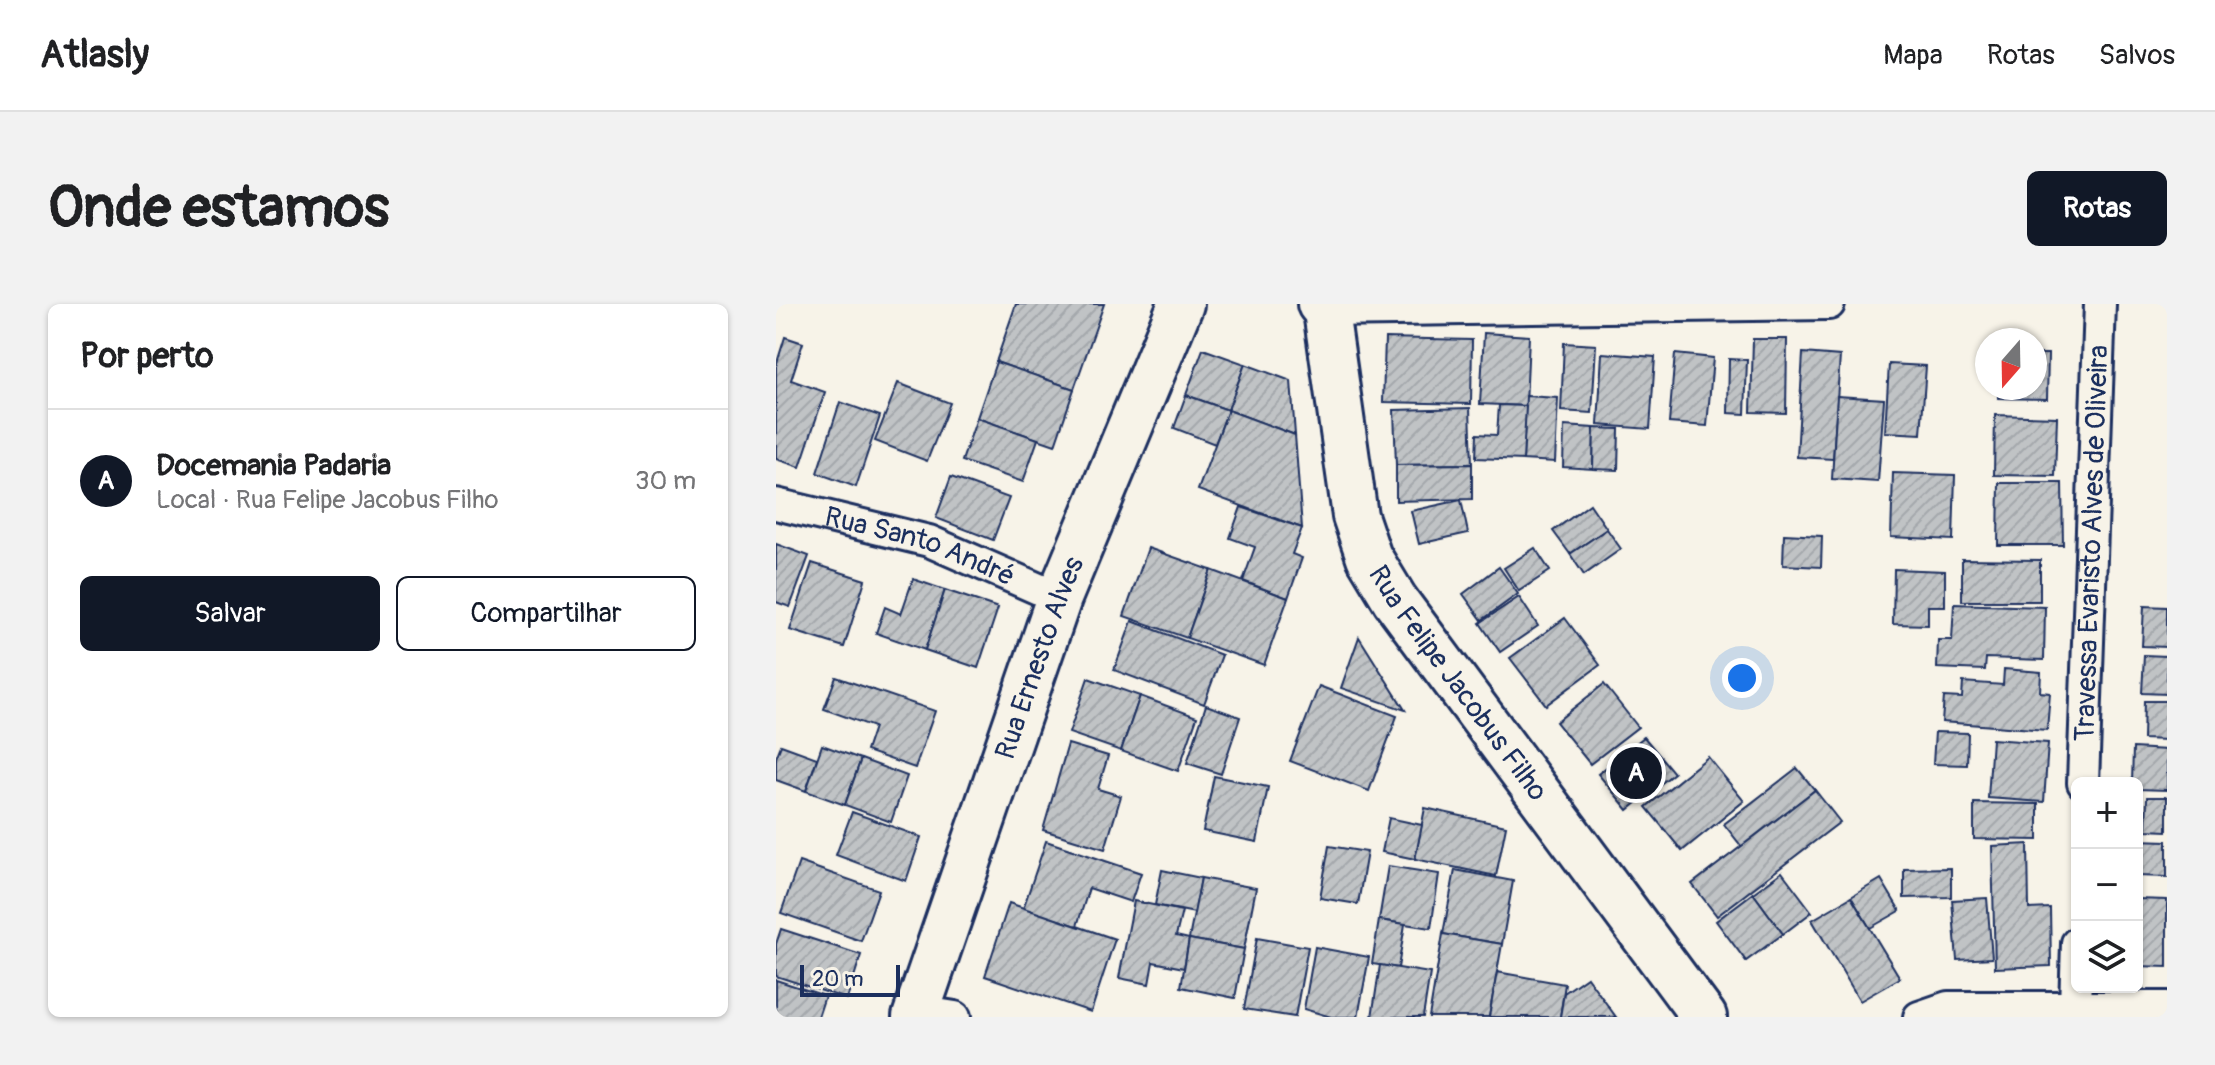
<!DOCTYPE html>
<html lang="pt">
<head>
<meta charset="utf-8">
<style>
	:root { --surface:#fff; --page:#f2f2f2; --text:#202124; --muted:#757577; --line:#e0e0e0; --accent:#111827 }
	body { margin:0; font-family:Pangolin,sans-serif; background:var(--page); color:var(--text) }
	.controls { position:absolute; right:24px; bottom:24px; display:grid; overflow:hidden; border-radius:12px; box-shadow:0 2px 6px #0004 }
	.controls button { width:72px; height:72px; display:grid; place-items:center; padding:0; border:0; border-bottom:2px solid var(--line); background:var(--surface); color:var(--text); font:40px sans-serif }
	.compass { position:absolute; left:1199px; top:24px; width:72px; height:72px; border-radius:50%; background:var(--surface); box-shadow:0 2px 6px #0004; rotate:200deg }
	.scale { position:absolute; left:24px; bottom:20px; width:100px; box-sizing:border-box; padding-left:8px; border:4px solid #1b2f5e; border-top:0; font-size:22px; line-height:28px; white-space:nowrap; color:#1b2f5e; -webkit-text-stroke:6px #f7f3e8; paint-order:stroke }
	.you { position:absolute; left:966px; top:374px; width:28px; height:28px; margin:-20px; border:6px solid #fff; border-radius:50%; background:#1a73e8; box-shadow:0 0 0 12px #1a73e833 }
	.badge { display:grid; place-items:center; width:52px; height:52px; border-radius:50%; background:var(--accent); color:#fff; font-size:26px; font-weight:700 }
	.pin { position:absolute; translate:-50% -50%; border:4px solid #fff; box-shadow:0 2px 8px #0006 }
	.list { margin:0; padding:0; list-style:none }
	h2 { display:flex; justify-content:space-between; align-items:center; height:104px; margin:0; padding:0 32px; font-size:34px }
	h2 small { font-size:26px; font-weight:400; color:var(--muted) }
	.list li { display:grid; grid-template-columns:52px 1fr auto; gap:24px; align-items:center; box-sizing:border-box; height:144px; padding:0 32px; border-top:2px solid var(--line) }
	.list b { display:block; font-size:30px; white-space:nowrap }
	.list p { margin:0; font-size:26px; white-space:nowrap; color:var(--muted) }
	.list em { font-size:26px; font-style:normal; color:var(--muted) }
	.actions { display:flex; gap:16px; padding:24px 32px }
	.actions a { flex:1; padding:18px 0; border:2px solid var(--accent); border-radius:12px; text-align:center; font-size:28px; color:var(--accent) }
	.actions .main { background:var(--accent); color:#fff }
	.icon { flex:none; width:44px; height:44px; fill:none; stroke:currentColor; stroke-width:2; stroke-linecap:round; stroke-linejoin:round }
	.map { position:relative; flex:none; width:1391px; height:713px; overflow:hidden; border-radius:12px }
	header { display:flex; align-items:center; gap:48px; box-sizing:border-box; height:112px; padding:0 40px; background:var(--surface); border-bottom:2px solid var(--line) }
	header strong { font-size:38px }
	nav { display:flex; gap:44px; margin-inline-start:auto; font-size:28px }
	.intro { display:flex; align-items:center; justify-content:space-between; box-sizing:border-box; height:192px; padding:0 48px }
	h1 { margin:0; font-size:56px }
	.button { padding:20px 36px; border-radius:12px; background:var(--accent); color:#fff; font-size:28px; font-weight:700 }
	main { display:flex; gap:48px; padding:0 48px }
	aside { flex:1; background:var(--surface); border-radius:12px; box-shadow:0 2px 6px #0004 }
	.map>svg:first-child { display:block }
	.building { fill:url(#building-hatch); stroke:#1b2f5e; stroke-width:2 }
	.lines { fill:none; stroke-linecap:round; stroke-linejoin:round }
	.street-casing { stroke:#1b2f5e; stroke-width:36 }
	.secondary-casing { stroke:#1b2f5e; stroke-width:50 }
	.street { stroke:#f7f3e8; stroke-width:30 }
	.secondary { stroke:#f7f3e8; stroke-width:44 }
	.labels { text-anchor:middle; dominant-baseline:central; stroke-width:6; stroke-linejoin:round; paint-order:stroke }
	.street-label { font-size:28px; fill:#1b2f5e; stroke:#f7f3e8 }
</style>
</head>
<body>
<header>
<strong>Atlasly</strong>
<nav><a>Mapa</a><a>Rotas</a><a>Salvos</a></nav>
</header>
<div class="intro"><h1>Onde estamos</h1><a class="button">Rotas</a></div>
<main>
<aside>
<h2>Por perto<small></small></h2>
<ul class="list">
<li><span class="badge">A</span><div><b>Docemania Padaria</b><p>Local · Rua Felipe Jacobus Filho</p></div><em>30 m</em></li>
</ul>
<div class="actions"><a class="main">Salvar</a><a>Compartilhar</a></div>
</aside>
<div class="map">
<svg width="1391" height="713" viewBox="0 0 1391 713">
	<defs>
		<pattern id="building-hatch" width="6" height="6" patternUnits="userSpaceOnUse" patternTransform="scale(2)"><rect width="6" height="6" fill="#c0c3c5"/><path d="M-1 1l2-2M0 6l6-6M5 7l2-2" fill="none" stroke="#a4a8ac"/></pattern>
	</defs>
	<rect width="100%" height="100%" fill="#f7f3e8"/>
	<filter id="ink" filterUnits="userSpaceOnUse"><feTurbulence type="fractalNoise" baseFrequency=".0125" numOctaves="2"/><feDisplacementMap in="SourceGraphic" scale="16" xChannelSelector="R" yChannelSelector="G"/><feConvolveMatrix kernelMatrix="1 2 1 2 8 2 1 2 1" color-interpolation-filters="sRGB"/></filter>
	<g filter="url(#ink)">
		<g class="building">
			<polygon points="240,0 328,0 298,85 220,58"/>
			<polygon points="708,29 753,32 750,102 704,100"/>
			<polygon points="9,33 27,39 15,76 49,88 24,163 0,155 0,62"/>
			<polygon points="609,34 696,36 695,100 607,98"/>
			<polygon points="977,35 1011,35 1010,109 975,108"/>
			<polygon points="788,39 820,41 816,109 785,107"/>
			<polygon points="427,45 469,60 452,106 410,91"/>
			<polygon points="826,49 879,53 874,125 822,121"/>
			<polygon points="1027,49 1064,52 1057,155 1021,153"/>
			<polygon points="899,50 937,54 931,122 893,119"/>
			<polygon points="1259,50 1272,50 1271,95 1222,94 1222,84 1259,84"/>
			<polygon points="953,55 971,56 969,110 952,109"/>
			<polygon points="220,58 298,85 279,141 201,114"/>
			<polygon points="469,60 515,77 519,131 452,106"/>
			<polygon points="1113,60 1150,62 1145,130 1109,128"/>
			<polygon points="122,79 174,99 151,157 99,137"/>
			<polygon points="410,91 452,106 439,140 398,124"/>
			<polygon points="750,92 782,94 779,158 747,156"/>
			<polygon points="1061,92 1108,95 1102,178 1056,175"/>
			<polygon points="64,98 104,112 80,183 41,169"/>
			<polygon points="723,101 750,102 747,156 700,154 701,130 721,131"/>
			<polygon points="694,104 696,160 620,161 618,106"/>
			<polygon points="452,106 519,131 526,224 422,186"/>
			<polygon points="1219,111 1281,113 1279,172 1218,171"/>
			<polygon points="201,114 262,135 247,178 186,157"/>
			<polygon points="788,122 818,124 817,165 787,163"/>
			<polygon points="818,124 843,125 842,166 817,165"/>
			<polygon points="696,160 696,195 620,197 620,161"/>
			<polygon points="1117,169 1179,171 1177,236 1115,233"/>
			<polygon points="175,173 233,194 217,236 160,214"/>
			<polygon points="1223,179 1286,179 1287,241 1222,241"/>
			<polygon points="685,196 692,229 643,240 635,207"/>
			<polygon points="814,200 831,225 794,250 777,227"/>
			<polygon points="465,203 526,224 516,250 526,254 512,294 467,277 479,243 454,234"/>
			<polygon points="831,225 845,245 808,271 794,250"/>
			<polygon points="1008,230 1046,232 1045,263 1007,261"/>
			<polygon points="0,240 33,252 14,303 0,298"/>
			<polygon points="372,244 435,266 411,334 348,312"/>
			<polygon points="759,244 774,267 743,287 728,264"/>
			<polygon points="1186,255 1264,256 1264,297 1186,297"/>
			<polygon points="36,259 89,276 68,343 14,326"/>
			<polygon points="723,263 742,290 706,316 687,290"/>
			<polygon points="1118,265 1169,267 1169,302 1152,302 1152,321 1117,320"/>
			<polygon points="435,266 512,294 488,361 411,334"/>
			<polygon points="137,275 169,286 149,346 100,329 109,303 125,310"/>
			<polygon points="169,286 222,304 202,364 149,346"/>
			<polygon points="743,293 762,322 724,348 704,319"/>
			<polygon points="1178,300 1269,303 1268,356 1210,354 1209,366 1161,364 1162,336 1176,336"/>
			<polygon points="1368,302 1391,303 1391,343 1366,342"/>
			<polygon points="789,314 824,361 770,401 734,354"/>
			<polygon points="356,317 446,351 428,400 338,366"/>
			<polygon points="583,333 629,406 565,384"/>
			<polygon points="1368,351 1391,352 1391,390 1366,389"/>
			<polygon points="1228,365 1265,368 1264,388 1274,389 1271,426 1166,418 1168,393 1186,394 1187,378 1227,381"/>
			<polygon points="60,373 159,407 139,464 90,447 98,423 48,405"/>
			<polygon points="312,374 364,392 345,447 293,429"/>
			<polygon points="828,380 862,423 814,460 780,418"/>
			<polygon points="543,382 621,412 593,487 514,457"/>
			<polygon points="364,392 421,413 402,467 345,447"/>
			<polygon points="1368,397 1391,397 1391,436 1367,435"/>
			<polygon points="430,401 464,413 445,470 411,459"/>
			<polygon points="1159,428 1192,429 1191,461 1157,460"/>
			<polygon points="868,433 898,469 852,506 822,470"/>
			<polygon points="1216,435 1272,439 1268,498 1212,494"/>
			<polygon points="292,440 332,452 322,485 345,492 329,545 267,526"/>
			<polygon points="5,441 41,454 30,487 0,476 0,454"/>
			<polygon points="46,441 85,455 69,501 30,487"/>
			<polygon points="1357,444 1391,446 1391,486 1361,485 1361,479 1356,479"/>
			<polygon points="932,453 968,497 906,547 870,503"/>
			<polygon points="85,455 131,472 115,518 69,501"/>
			<polygon points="1021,464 1039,486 966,543 948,520"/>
			<polygon points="438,472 492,483 481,538 427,527"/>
			<polygon points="1039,486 1064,518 941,612 916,580"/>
			<polygon points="1371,493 1391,493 1391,527 1370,526"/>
			<polygon points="1198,499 1262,500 1262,536 1198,535"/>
			<polygon points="649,504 730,522 720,572 639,555"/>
			<polygon points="76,508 145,533 130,577 60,551"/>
			<polygon points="613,514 646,521 639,555 606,548"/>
			<polygon points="1361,536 1391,537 1391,573 1361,572"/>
			<polygon points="270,537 365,569 355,598 313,584 301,622 247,605"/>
			<polygon points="1252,540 1253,605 1274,604 1275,662 1219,664 1216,542"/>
			<polygon points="553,542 591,548 582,600 544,594"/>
			<polygon points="23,558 103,586 85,637 5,609"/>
			<polygon points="612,562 663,570 655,624 603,616"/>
			<polygon points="1175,564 1175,593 1128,594 1128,565"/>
			<polygon points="386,566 425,574 419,609 379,601"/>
			<polygon points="679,566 737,577 726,640 667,630"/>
			<polygon points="1006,568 1036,608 1007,630 977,589"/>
			<polygon points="425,574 480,584 468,645 413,635"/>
			<polygon points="1105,575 1124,607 1094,624 1075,593"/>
			<polygon points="977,589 1007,630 970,657 940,617"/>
			<polygon points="1075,593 1124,674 1084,697 1036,616"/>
			<polygon points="1211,594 1216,654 1181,656 1176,596"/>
			<polygon points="1361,595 1391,596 1391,663 1361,662"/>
			<polygon points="358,597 406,607 400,632 413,635 408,664 377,658 373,680 343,674"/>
			<polygon points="233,599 339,635 315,708 209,672"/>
			<polygon points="603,616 629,620 622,664 596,660"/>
			<polygon points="5,625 85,651 71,695 0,672 0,640"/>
			<polygon points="667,630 726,640 713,713 653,713"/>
			<polygon points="481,634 532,643 519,713 468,705"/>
			<polygon points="413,635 468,645 459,694 405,683"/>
			<polygon points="539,643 593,653 582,713 555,713 528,705"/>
			<polygon points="604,661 654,669 647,713 596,713"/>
			<polygon points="721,668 789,680 784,713 713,713"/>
			<polygon points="811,673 840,713 784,713 788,689"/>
			<polygon points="0,676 49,692 42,713 0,713"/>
		</g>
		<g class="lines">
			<g class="street-casing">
				<g id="street">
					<polyline points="550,7 1053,0"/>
					<path id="s1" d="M 0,200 L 153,237 L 283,294"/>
					<path id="s2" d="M 1307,479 L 1324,0"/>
					<polyline points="1299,703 1301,639"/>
					<polyline points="141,707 179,713"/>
					<polyline points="1143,713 1172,703 1391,703"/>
				</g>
			</g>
			<g class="secondary-casing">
				<g id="secondary">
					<path id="s3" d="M 544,0 L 550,7 L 579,212 L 593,253 L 619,296 L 928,713"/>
					<path id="s4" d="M 139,713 L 283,294 L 405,0"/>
				</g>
			</g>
			<use href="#street" class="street"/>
			<use href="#secondary" class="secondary"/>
		</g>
	</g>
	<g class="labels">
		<g class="street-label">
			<text stroke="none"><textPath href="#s2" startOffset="240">Travessa Evaristo Alves de Oliveira</textPath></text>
			<text stroke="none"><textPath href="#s1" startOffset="150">Rua Santo André</textPath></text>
			<text stroke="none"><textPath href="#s4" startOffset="380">Rua Ernesto Alves</textPath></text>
			<text stroke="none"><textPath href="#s3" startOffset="414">Rua Felipe Jacobus Filho</textPath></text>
		</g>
	</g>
</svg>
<div class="controls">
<button>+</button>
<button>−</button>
<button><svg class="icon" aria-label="layers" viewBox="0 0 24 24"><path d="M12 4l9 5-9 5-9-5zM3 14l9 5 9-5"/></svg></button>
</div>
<svg class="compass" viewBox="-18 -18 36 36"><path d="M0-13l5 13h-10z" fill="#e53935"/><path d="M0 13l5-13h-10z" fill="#757577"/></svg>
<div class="scale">20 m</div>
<div class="you"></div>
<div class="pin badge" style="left:860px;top:469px">A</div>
</div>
</main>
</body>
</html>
